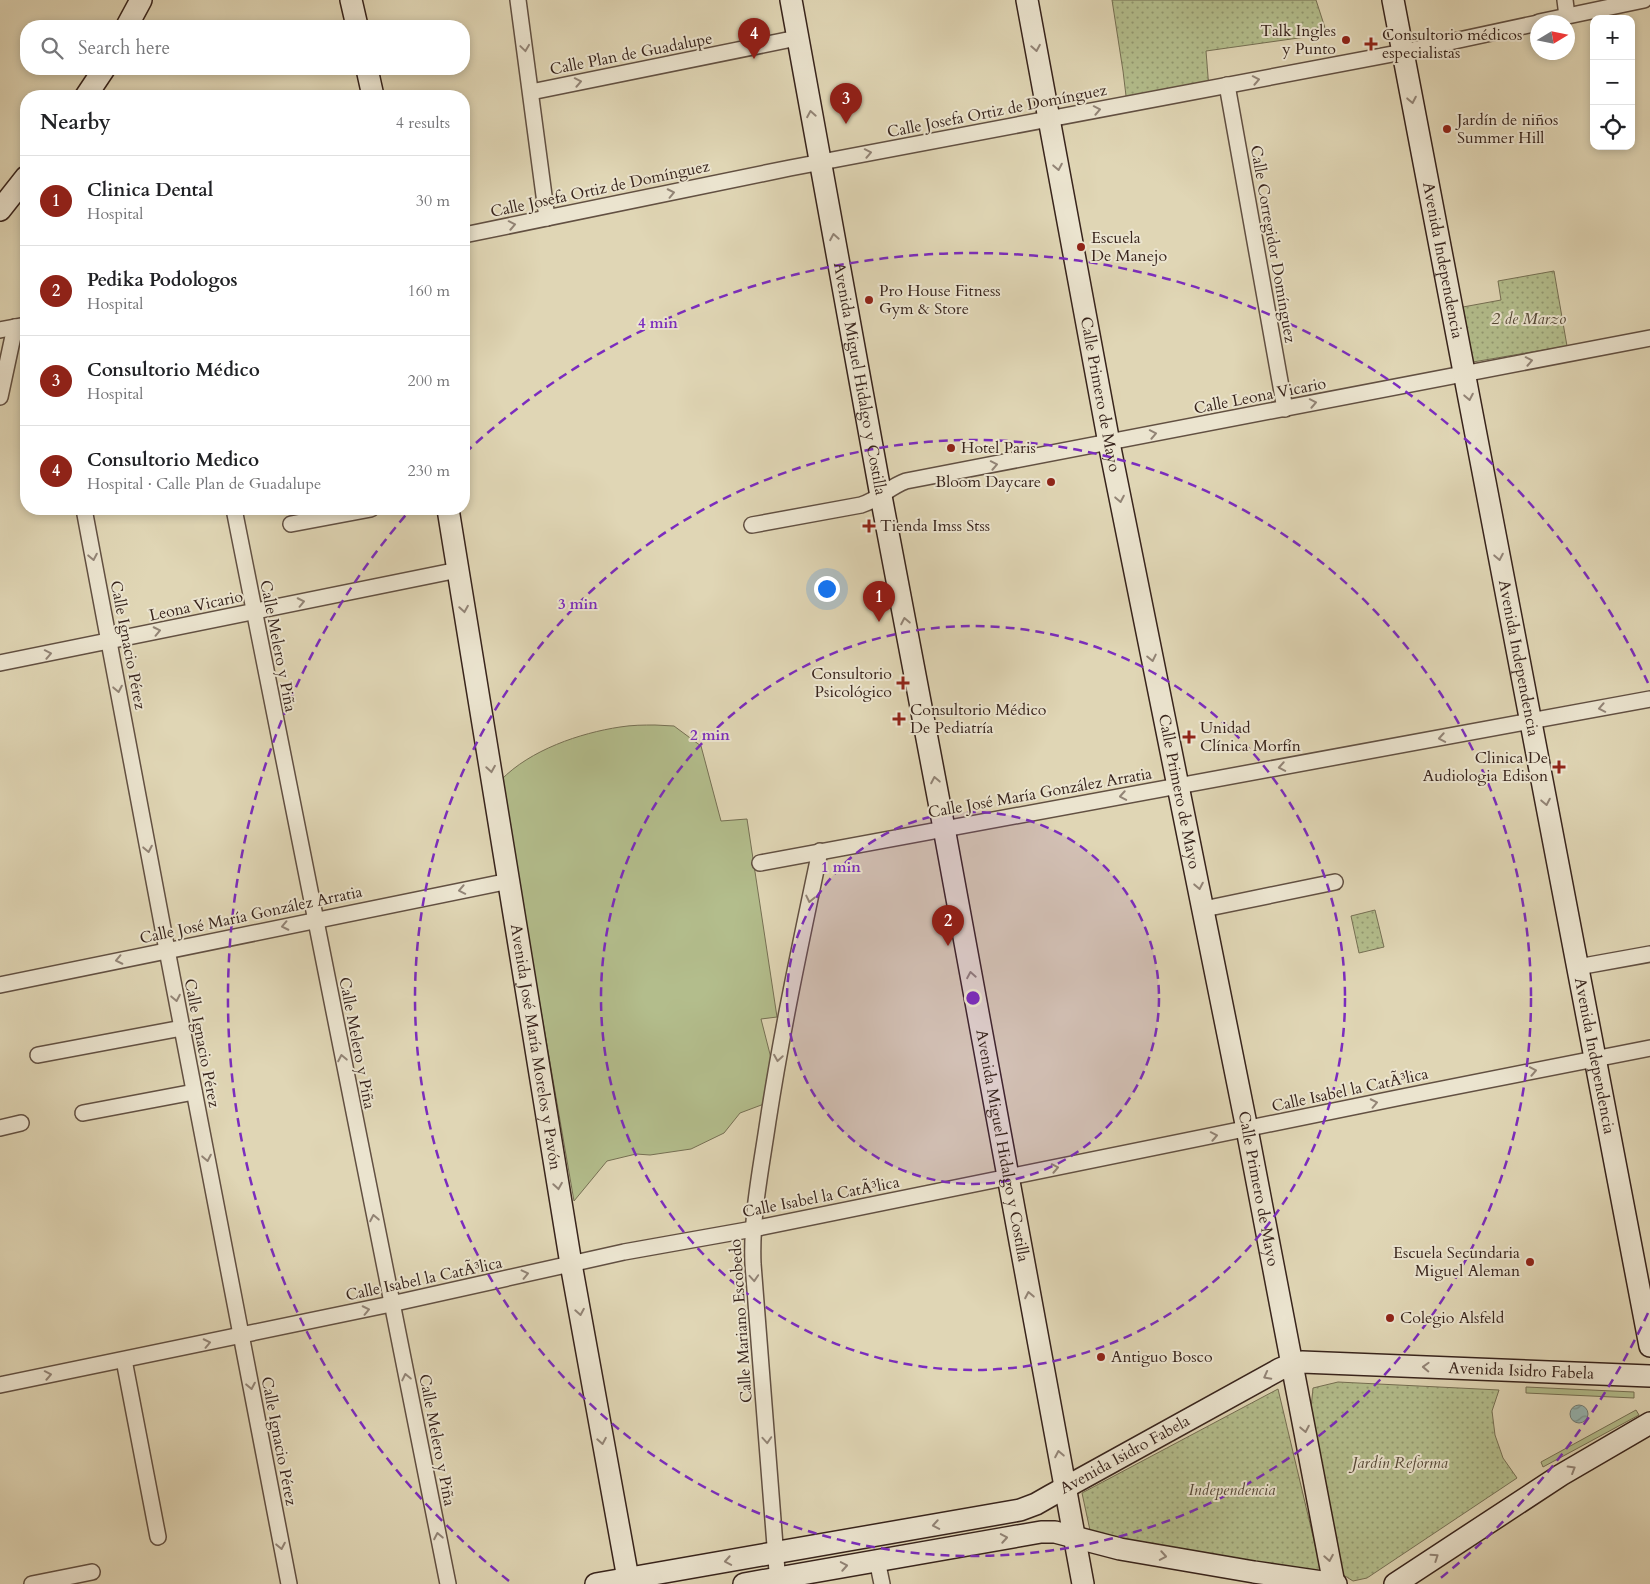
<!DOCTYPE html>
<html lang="en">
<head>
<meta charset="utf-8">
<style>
	:root { --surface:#fff; --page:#f2f2f2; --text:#202124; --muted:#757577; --line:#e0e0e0; --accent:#8f2418 }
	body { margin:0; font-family:Cardo,serif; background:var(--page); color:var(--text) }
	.controls { position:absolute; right:15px; top:15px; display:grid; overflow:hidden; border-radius:10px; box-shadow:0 2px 8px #0003 }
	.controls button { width:45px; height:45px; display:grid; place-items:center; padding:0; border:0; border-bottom:1px solid var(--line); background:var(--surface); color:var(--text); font:25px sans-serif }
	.compass { position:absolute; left:1530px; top:15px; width:45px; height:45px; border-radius:50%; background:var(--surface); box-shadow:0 2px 8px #0003; rotate:80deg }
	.you { position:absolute; left:826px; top:588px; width:18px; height:18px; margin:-12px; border:4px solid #fff; border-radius:50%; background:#1a73e8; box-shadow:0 0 0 8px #1a73e833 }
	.badge { display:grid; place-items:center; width:32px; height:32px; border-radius:50%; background:var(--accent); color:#fff; font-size:16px; font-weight:700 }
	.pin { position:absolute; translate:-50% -41px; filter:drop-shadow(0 1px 2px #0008) }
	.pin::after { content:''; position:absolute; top:26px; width:18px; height:15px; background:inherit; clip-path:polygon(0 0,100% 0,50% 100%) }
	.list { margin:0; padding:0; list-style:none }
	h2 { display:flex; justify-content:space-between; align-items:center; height:65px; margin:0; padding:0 20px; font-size:21px }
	h2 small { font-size:16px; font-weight:400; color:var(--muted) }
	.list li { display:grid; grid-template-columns:32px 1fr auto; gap:15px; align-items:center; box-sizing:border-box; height:90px; padding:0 20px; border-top:1px solid var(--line) }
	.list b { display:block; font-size:19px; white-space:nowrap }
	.list p { margin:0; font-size:16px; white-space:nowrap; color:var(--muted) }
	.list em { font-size:16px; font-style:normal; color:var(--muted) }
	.icon { flex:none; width:28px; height:28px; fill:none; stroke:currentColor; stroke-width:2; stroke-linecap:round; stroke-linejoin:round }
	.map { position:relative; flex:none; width:1650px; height:1584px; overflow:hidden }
	.search { position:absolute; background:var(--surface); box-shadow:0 2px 8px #0003; left:20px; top:20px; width:450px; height:55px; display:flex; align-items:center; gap:12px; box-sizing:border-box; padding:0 18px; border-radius:20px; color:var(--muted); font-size:19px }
	.panel { position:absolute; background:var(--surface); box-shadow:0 2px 8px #0003; left:20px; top:90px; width:450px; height:425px; border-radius:20px }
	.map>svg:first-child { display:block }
	.grass { fill:url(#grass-dots); stroke:#767054 }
	.garden { fill:#b3bd8c; stroke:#767054 }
	.water { fill:url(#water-waves); stroke:#707c77 }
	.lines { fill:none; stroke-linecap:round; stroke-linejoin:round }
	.minor-casing { stroke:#625042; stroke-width:18 }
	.secondary-casing { stroke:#38241c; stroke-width:24 }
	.minor { stroke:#ebe4cf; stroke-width:15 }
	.secondary { stroke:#ebe4cf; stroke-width:21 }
	.oneway { stroke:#928476 }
	.ring { fill:none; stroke:#7b2cbf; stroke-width:2.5; stroke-dasharray:9 6 }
	.poi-dot { fill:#8f2418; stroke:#ebe4cf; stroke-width:2 }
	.labels { text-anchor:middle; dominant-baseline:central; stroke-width:4; stroke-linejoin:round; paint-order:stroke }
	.poi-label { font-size:16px; fill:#38241c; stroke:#ebe4cf; text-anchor:start }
	.street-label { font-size:16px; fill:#38241c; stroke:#ebe4cf }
	.park-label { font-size:16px; font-style:italic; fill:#574a38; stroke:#ebe4cf }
	.centre { fill:#7b2cbf; stroke:#ebe4cf; stroke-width:2.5 }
	.ring-label { font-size:15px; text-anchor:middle; font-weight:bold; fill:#7b2cbf; stroke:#ebe4cf; stroke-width:4; stroke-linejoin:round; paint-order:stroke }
</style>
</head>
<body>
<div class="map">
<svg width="1650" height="1584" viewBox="0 0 1650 1584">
	<defs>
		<pattern id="grass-dots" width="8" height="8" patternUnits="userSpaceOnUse" patternTransform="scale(1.25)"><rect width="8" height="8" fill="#b3bd8c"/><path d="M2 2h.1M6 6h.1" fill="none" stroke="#939972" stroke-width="1.8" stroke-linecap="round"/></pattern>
		<pattern id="water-waves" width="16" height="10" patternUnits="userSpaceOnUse" patternTransform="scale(1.25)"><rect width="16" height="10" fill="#96b7b4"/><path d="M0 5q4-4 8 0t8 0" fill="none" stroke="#7b9592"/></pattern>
	</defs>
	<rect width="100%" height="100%" fill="#e0d6b5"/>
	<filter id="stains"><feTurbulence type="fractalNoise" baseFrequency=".004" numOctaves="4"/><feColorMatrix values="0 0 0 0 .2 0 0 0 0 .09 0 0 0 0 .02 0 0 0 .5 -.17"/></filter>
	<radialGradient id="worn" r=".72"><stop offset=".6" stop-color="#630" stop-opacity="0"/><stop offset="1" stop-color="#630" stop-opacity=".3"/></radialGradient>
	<g class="grass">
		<polygon points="1112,0 1316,0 1327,34 1206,51 1209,89 1127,104 1123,71"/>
		<polygon points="1554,271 1567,346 1473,362 1463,307 1501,300 1498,281"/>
		<polygon points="1375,910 1384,947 1359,953 1351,916"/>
		<polygon points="1338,1382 1499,1390 1492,1411 1495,1435 1503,1458 1517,1478 1367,1578 1353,1581 1340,1573 1311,1408 1313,1388"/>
		<polygon points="1278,1389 1322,1574 1091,1535 1082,1493"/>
	</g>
	<g class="garden">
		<path d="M 655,725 L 674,726 L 701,746 L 721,821 L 747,819 L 777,1017 L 761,1019 L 772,1062 L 764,1104 L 740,1113 L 724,1133 L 691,1149 L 650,1155 L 636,1154 L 607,1161 L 574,1201 L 501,780 C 530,750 580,733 620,727 C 632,725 644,725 655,725 Z"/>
		<polygon points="1526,1387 1634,1392 1634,1398 1526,1393"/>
		<polygon points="1636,1410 1639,1415 1543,1467 1541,1462"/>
	</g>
	<circle class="water" cx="1579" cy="1414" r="9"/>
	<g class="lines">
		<g class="minor-casing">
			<g id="minor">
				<polyline points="518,0 547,218"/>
				<polyline points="1565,0 1567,16"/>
				<polyline points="1539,22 1644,0"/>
				<polyline points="1227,85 1285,409"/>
				<polyline points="531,92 797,38"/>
				<polyline points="464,235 790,168 1403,52 1538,23"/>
				<polyline points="0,330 26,325"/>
				<polyline points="0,397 15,327"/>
				<polyline points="84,509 167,950 289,1584"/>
				<polyline points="234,509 448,1584"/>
				<polyline points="291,524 371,509"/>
				<path d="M 752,525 L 861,505 C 880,499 889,487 906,481 L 1650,338"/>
				<polyline points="0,663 458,570"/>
				<polyline points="760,863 1650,699"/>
				<polyline points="1204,909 1335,882"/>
				<polyline points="1578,967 1650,954"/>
				<polyline points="0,985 509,881"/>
				<polyline points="38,1055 182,1028"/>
				<polyline points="83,1113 194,1092"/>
				<polyline points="0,1128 21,1123"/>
				<polyline points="124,1360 158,1537"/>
				<polyline points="0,1385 391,1304 624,1252 753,1229 1402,1097 1650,1048"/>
				<polyline points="877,1560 882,1584"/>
				<polyline points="32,1584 92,1572"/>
				<path d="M 778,1584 L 753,1264 C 751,1216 761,1169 768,1121 C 782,1030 801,941 820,851"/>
			</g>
		</g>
		<g class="secondary-casing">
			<g id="secondary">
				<polyline points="351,0 357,26"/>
				<path id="s1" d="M 791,0 L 881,496 L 944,828 L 1083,1584"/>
				<path id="s2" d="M 1027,0 L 1109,443 L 1247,1129 L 1334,1584"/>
				<path id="s3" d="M 1393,0 L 1650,1346"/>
				<polyline points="127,26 141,0"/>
				<polyline points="367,69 373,96"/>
				<polyline points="86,96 104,69"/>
				<polyline points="0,210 26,177"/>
				<path id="s4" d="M 448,509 L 571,1264 L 629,1584"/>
				<path id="s5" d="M 596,1584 L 1020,1510 L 1036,1504 L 1050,1496 L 1280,1369 L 1292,1364 L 1302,1362 L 1650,1376"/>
				<polyline points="744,1584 1041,1532 1055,1532 1120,1549 1254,1572 1336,1584"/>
				<polyline points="1395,1584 1561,1475 1650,1423"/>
			</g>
		</g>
		<use href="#minor" class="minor"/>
		<use href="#secondary" class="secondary"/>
	</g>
	<defs><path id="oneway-chevron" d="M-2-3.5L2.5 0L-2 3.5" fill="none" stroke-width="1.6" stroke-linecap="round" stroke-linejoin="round" transform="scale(1.25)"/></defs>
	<g class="oneway">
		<use href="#oneway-chevron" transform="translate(525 48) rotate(82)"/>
		<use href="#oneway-chevron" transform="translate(1036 48) rotate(80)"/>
		<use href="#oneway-chevron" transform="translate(1256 80) rotate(-11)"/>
		<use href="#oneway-chevron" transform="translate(578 82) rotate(-11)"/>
		<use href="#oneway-chevron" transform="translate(1412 100) rotate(79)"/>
		<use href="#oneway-chevron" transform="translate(1097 110) rotate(-11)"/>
		<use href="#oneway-chevron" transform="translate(811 114) rotate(-100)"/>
		<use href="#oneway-chevron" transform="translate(868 153) rotate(-11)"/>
		<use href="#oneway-chevron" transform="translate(1058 167) rotate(79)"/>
		<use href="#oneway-chevron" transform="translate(671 193) rotate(-12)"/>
		<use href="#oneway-chevron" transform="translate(512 225) rotate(-11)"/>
		<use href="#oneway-chevron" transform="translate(834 237) rotate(-100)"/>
		<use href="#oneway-chevron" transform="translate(1529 361) rotate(-11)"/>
		<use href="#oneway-chevron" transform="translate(1469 397) rotate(79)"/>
		<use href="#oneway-chevron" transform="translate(1313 403) rotate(-11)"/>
		<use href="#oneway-chevron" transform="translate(1153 434) rotate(-11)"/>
		<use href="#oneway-chevron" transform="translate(994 465) rotate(-11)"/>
		<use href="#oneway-chevron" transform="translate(1120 499) rotate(79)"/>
		<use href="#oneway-chevron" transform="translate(93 557) rotate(79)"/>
		<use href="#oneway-chevron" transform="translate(1499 557) rotate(79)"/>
		<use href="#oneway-chevron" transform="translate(301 602) rotate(-12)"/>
		<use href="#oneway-chevron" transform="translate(464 609) rotate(81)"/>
		<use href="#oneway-chevron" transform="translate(905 621) rotate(-101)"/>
		<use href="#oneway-chevron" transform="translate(157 631) rotate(-12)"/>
		<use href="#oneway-chevron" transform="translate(48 654) rotate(-11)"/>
		<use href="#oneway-chevron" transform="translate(1152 658) rotate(78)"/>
		<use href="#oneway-chevron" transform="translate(118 689) rotate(79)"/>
		<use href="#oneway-chevron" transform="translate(1602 708) rotate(169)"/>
		<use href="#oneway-chevron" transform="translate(1442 738) rotate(170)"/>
		<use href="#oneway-chevron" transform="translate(1282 767) rotate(170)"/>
		<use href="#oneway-chevron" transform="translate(491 769) rotate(81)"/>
		<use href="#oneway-chevron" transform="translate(935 780) rotate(-101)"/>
		<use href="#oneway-chevron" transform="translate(1123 796) rotate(170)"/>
		<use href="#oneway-chevron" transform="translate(1546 802) rotate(79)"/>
		<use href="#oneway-chevron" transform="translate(148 849) rotate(79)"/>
		<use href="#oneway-chevron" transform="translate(1199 886) rotate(79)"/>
		<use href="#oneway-chevron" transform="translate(462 890) rotate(169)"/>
		<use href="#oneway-chevron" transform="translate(810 899) rotate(102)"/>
		<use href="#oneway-chevron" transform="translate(285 926) rotate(168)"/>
		<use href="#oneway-chevron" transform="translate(119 960) rotate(168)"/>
		<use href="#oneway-chevron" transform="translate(971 975) rotate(-100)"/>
		<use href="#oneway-chevron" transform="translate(176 998) rotate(79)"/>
		<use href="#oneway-chevron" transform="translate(342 1058) rotate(-101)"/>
		<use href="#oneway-chevron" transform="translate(778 1058) rotate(99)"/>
		<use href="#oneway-chevron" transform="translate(1533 1071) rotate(-11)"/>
		<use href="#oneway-chevron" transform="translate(1374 1103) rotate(-12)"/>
		<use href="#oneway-chevron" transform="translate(1214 1136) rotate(-11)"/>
		<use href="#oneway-chevron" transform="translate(207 1158) rotate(79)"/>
		<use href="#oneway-chevron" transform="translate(1055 1168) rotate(-11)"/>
		<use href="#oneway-chevron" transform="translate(558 1186) rotate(81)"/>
		<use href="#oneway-chevron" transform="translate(374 1218) rotate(-101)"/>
		<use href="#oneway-chevron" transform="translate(525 1274) rotate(-13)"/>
		<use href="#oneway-chevron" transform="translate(754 1278) rotate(86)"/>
		<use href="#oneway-chevron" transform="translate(1029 1295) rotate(-101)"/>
		<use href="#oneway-chevron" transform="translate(366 1310) rotate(-12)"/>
		<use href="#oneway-chevron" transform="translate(580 1312) rotate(80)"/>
		<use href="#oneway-chevron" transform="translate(207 1343) rotate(-12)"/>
		<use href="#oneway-chevron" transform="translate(1426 1367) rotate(-178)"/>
		<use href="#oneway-chevron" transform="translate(48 1375) rotate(-11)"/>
		<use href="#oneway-chevron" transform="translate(1267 1376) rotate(152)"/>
		<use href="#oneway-chevron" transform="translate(406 1377) rotate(-102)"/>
		<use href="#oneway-chevron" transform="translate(251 1386) rotate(79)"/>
		<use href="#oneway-chevron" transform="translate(1305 1429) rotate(79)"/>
		<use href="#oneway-chevron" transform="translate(767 1440) rotate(86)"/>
		<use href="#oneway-chevron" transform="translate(602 1441) rotate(80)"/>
		<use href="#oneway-chevron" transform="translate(1059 1454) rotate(-101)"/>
		<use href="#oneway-chevron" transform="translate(1572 1469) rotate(-31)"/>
		<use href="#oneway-chevron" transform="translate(936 1525) rotate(170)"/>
		<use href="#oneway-chevron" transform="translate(438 1536) rotate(-101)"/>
		<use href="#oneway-chevron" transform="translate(1004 1538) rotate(-10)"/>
		<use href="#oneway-chevron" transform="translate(281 1546) rotate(79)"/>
		<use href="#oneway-chevron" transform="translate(1163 1556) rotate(10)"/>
		<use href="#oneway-chevron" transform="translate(1435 1557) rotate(-34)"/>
		<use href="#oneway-chevron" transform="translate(1329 1558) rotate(80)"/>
		<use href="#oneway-chevron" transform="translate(728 1561) rotate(170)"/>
		<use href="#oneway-chevron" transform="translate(844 1566) rotate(-10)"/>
	</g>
	<circle cx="973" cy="998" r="186" fill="#7b2cbf" fill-opacity=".12"/>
	<g class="ring">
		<circle cx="973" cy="998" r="186"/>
		<circle cx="973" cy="998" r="372"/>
		<circle cx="973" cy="998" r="558"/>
		<path d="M1648 1313A745 745 0 0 1 1437 1581M509 1581A745 745 0 0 1 411 509M465 453A745 745 0 0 1 1648 683"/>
	</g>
	<g class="poi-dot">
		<circle cx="1346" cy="40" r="5"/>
		<path d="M1368.5 36.5h5v5h5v5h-5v5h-5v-5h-5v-5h5z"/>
		<circle cx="1447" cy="129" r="5"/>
		<circle cx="1081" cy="247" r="5"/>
		<circle cx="869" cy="300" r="5"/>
		<circle cx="951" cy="448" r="5"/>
		<circle cx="1051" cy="482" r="5"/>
		<path d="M866.5 518.5h5v5h5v5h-5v5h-5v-5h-5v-5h5z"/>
		<path d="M900.5 675.5h5v5h5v5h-5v5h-5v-5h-5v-5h5z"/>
		<path d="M896.5 711.5h5v5h5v5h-5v5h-5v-5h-5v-5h5z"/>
		<path d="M1186.5 729.5h5v5h5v5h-5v5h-5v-5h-5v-5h5z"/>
		<path d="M1556.5 759.5h5v5h5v5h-5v5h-5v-5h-5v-5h5z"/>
		<circle cx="1530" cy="1262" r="5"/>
		<circle cx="1390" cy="1318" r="5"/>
		<circle cx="1101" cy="1357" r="5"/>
	</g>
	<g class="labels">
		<g class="poi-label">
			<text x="1336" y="31" text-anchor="end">Talk Ingles<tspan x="1336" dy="18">y Punto</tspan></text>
			<text x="1382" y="35">Consultorio médicos<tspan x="1382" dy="18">especialistas</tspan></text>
			<text x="1457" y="120">Jardín de niños<tspan x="1457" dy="18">Summer Hill</tspan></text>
			<text x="1091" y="238">Escuela<tspan x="1091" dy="18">De Manejo</tspan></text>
			<text x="879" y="291">Pro House Fitness<tspan x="879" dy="18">Gym &amp; Store</tspan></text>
			<text x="961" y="448">Hotel Paris</text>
			<text x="1041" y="482" text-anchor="end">Bloom Daycare</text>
			<text x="880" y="526">Tienda Imss Stss</text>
			<text x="892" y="674" text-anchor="end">Consultorio<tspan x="892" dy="18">Psicológico</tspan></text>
			<text x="910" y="710">Consultorio Médico<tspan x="910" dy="18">De Pediatría</tspan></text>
			<text x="1200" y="728">Unidad<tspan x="1200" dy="18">Clínica Morfín</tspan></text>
			<text x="1548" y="758" text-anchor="end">Clinica De<tspan x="1548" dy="18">Audiologia Edison</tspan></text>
			<text x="1520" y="1253" text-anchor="end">Escuela Secundaria<tspan x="1520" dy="18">Miguel Aleman</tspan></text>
			<text x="1400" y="1318">Colegio Alsfeld</text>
			<text x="1111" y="1357">Antiguo Bosco</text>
		</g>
		<g class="street-label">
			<text transform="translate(631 54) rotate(-11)">Calle Plan de Guadalupe</text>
			<text transform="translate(997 111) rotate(-11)">Calle Josefa Ortiz de Domínguez</text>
			<text transform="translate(600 189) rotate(-12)">Calle Josefa Ortiz de Domínguez</text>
			<text transform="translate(1273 244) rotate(80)">Calle Corregidor Domínguez</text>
			<text stroke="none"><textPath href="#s3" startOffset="265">Avenida Independencia</textPath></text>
			<text stroke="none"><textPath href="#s1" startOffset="385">Avenida Miguel Hidalgo y Costilla</textPath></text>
			<text stroke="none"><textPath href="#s2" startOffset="401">Calle Primero de Mayo</textPath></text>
			<text transform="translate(1260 396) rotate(-11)">Calle Leona Vicario</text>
			<text transform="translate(196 606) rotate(-12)">Leona Vicario</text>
			<text transform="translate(128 645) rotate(79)">Calle Ignacio Pérez</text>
			<text transform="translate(278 646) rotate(79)">Calle Melero y Piña</text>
			<text stroke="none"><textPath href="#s3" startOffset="670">Avenida Independencia</textPath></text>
			<text stroke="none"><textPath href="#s2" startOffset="806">Calle Primero de Mayo</textPath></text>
			<text transform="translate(1040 793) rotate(-10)">Calle José María González Arratia</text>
			<text transform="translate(251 915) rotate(-12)">Calle José María González Arratia</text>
			<text transform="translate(202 1043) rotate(79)">Calle Ignacio Pérez</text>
			<text transform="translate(357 1043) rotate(79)">Calle Melero y Piña</text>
			<text stroke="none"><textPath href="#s4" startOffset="545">Avenida José María Morelos y Pavón</textPath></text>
			<text stroke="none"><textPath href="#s3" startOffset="1075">Avenida Independencia</textPath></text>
			<text transform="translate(1350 1090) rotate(-12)">Calle Isabel la CatÃ³lica</text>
			<text stroke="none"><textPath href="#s1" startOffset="1165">Avenida Miguel Hidalgo y Costilla</textPath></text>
			<text stroke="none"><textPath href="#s2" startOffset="1211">Calle Primero de Mayo</textPath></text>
			<text transform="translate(821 1197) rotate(-11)">Calle Isabel la CatÃ³lica</text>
			<text transform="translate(424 1279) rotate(-12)">Calle Isabel la CatÃ³lica</text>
			<text transform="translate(741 1321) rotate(-94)">Calle Mariano Escobedo</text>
			<text stroke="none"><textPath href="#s5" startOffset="969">Avenida Isidro Fabela</textPath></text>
			<text transform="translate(437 1440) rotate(79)">Calle Melero y Piña</text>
			<text transform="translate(279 1441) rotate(79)">Calle Ignacio Pérez</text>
			<text stroke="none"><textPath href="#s5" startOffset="549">Avenida Isidro Fabela</textPath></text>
		</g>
		<g class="park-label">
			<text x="1529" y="319">2 de Marzo</text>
			<text x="1400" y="1463">Jardín Reforma</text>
			<text x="1232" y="1490">Independencia</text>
		</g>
	</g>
	<circle cx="973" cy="998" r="8" class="centre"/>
	<g class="ring-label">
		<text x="658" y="328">4 min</text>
		<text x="578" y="609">3 min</text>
		<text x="710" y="740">2 min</text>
		<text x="841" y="872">1 min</text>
	</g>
	<rect width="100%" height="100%" filter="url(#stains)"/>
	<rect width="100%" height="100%" fill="url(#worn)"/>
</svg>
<div class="controls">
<button>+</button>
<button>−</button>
<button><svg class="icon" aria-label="locate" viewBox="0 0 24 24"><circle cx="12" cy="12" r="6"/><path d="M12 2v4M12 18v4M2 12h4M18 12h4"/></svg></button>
</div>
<svg class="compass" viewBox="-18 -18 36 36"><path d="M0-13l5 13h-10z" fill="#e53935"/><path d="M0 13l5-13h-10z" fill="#757577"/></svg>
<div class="you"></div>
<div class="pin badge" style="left:879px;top:622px">1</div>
<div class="pin badge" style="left:948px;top:946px">2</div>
<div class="pin badge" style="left:846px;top:124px">3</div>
<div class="pin badge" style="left:754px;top:59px">4</div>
<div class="search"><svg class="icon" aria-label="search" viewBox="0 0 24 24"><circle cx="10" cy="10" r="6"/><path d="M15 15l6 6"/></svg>Search here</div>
<section class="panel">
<h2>Nearby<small>4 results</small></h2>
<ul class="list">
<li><span class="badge">1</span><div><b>Clinica Dental</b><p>Hospital</p></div><em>30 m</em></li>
<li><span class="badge">2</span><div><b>Pedika Podologos</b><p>Hospital</p></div><em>160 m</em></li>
<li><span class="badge">3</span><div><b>Consultorio Médico</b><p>Hospital</p></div><em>200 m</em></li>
<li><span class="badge">4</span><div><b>Consultorio Medico</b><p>Hospital · Calle Plan de Guadalupe</p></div><em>230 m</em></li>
</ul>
</section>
</div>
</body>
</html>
